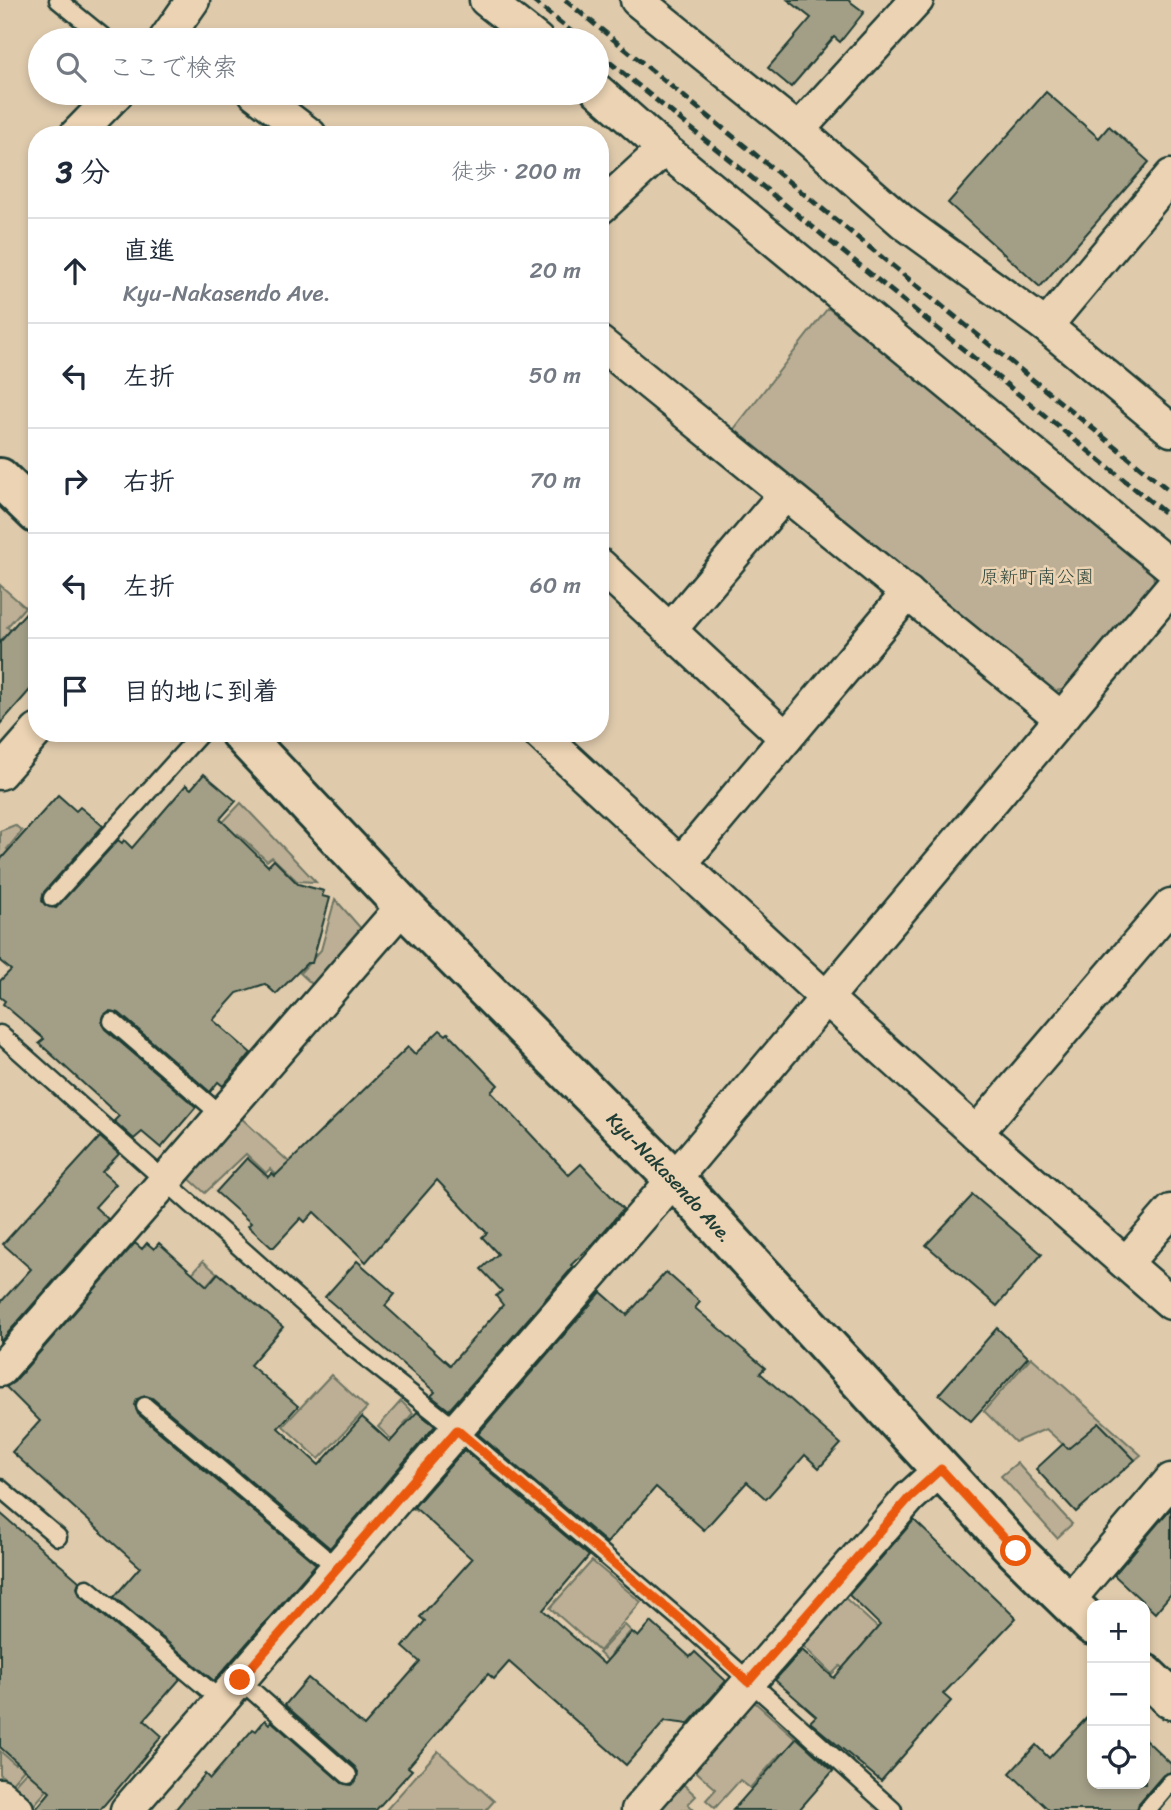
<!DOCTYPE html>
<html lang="ja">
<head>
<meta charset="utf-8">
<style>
	:root { --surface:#fff; --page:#f2f2f3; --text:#1f2937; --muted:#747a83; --line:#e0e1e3 }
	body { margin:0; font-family:Sriracha,"Klee One",sans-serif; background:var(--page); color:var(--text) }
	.controls { position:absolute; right:21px; bottom:21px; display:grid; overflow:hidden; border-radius:14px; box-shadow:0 4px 10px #0003 }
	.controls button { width:63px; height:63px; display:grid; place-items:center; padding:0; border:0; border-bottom:2px solid var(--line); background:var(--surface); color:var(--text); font:35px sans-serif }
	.stop { position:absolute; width:21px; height:21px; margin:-16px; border:5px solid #ea580c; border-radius:50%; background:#fff }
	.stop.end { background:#ea580c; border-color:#fff; box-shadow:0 2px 7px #0008 }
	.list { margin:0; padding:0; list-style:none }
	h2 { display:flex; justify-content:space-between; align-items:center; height:91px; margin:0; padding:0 28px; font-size:30px }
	h2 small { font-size:23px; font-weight:400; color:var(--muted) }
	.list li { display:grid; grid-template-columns:46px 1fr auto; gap:21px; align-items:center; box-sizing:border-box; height:105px; padding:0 28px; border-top:2px solid var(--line) }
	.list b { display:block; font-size:26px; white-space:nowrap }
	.list p { margin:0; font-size:23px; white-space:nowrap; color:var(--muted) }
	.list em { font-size:23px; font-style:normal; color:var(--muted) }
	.icon { flex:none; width:38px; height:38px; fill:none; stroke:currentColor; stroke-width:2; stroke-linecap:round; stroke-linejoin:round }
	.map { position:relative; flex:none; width:1171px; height:1810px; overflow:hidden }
	.search { position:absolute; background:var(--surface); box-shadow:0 4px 10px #0003; left:28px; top:28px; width:581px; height:77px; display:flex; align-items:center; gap:18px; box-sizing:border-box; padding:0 24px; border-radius:38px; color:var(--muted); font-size:26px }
	.panel { position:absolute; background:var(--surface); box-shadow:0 4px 10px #0003; left:28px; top:126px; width:581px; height:616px; border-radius:28px }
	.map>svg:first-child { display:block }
	.green { fill:#bcaf95; stroke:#6e7664; stroke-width:2 }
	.building { fill:#a39f87; stroke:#1f3d34; stroke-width:2 }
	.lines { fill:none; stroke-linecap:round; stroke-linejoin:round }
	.lane-casing { stroke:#1f3d34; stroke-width:21 }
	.street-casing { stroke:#1f3d34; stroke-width:37 }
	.secondary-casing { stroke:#1f3d34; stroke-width:44 }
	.lane { stroke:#ebd3b3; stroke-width:16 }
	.street { stroke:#ebd3b3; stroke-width:32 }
	.secondary { stroke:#ebd3b3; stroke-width:38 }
	.rail { stroke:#1f3d34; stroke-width:5; stroke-dasharray:10 5; stroke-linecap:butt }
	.route { stroke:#ea580c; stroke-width:9 }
	.labels { text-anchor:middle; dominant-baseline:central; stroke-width:5; stroke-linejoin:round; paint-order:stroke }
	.park-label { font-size:19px; fill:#2f483e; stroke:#ebd3b3 }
	.street-label { font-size:19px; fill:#1f3d34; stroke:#ebd3b3 }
</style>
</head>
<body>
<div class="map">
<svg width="1171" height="1810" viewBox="0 0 1171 1810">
	<rect width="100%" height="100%" fill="#dfcaac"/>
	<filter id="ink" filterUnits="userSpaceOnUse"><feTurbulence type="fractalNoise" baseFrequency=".0143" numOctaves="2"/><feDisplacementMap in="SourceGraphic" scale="14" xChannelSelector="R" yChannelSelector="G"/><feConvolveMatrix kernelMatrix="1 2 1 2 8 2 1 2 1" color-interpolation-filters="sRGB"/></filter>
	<g filter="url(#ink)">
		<g class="green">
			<polygon points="828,308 1152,567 1155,587 1069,689 1054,691 734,429"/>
			<polygon points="0,585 25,607 7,627 14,633 0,648"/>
			<polygon points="241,803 316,882 297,881 272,857 267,861 238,834 235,837 208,838"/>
			<polygon points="15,825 22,831 7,849 13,856 0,864 0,831"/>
			<polygon points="335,899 364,932 313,985 300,973 321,950"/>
			<polygon points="239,1116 328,1198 316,1211 270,1169 266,1173 246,1154 205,1193 185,1175"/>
			<polygon points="203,1261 217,1273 189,1305 138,1335"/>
			<polygon points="1031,1357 1141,1455 1135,1460 1099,1423 1068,1449 1046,1429 1015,1442 984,1411"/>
			<polygon points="331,1375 367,1408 319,1459 283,1426"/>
			<polygon points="401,1401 413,1413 404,1424 427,1445 414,1460 378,1427"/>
			<polygon points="460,1448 472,1458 441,1483 416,1511 409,1505"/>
			<polygon points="1017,1463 1072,1524 1057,1538 1001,1476"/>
			<polygon points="592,1561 641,1602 599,1651 550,1608"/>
			<polygon points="843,1596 879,1629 849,1660 850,1676 840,1666 832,1674 799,1642"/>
			<polygon points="625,1625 631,1631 611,1654 647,1685 641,1690 599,1653"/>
			<polygon points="751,1699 807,1748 793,1764 780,1754 750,1788 740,1780 715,1808 706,1800 716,1789 690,1766"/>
			<polygon points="0,1751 15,1764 23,1755 30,1762 11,1784 0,1774"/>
			<polygon points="438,1751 494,1801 486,1810 386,1810"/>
			<polygon points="43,1753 63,1772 34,1805 13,1786"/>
			<polygon points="680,1781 696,1796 688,1804 694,1810 655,1810"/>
		</g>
		<g class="building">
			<polygon points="788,0 848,0 864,12 840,42 834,37 791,87 768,68 811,18"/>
			<polygon points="1046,92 1099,138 1109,126 1149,162 1040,287 948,203"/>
			<polygon points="37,600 37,682 0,724 0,642"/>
			<polygon points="204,774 236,801 220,819 268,866 274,860 298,884 324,891 322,896 330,898 312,963 307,963 276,994 265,984 237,993 213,1020 251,1053 223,1086 218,1082 210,1092 119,1013 109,1011 104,1015 102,1024 105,1029 196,1107 161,1148 142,1132 134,1139 114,1121 119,1116 39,1043 44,1039 3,1004 5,1001 0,997 0,981 11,970 0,961 0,860 58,795 76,811 80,807 103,826 44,892 42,901 45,905 56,908 118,840 122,843 124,840 132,848 186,785 191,789"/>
			<polygon points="440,1030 446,1035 448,1033 498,1085 491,1092 569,1175 581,1164 623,1209 594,1243 571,1265 573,1267 449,1410 431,1396 435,1392 325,1297 357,1261 395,1294 385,1306 450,1365 503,1305 496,1296 502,1291 481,1269 498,1254 482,1237 487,1233 437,1180 366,1262 314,1212 305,1222 301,1218 274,1247 271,1247 248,1226 251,1223 216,1192 247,1158 268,1177 272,1173 275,1176 408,1047 415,1054"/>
			<polygon points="100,1137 119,1154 102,1172 116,1184 95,1207 108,1219 0,1342 0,1303 31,1269 3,1244"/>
			<polygon points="973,1195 1042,1254 997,1306 926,1245"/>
			<polygon points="135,1243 142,1249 147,1243 154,1249 159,1243 207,1286 218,1273 283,1327 250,1365 298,1406 278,1428 319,1465 362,1417 390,1442 417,1412 435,1426 330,1548 152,1398 146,1396 137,1399 135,1405 138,1414 316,1564 214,1681 114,1597 140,1567 12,1452 40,1421 6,1387 14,1382"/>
			<polygon points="666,1272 700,1302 695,1308 765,1368 760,1373 841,1444 819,1468 805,1455 766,1499 747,1482 704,1530 656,1487 607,1543 478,1434 601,1292 627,1315"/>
			<polygon points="997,1328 1028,1357 971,1421 939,1394"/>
			<polygon points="1099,1423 1135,1460 1076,1512 1036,1469 1063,1444 1068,1449"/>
			<polygon points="464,1450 589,1556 543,1610 604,1664 632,1632 638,1637 651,1622 690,1657 695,1652 726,1681 688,1724 665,1721 626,1765 509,1662 494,1679 488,1674 408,1767 412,1770 376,1810 175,1810 205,1774 210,1779 253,1729 256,1731 265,1720 269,1724 271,1721 342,1783 351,1785 356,1781 358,1772 355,1767 285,1705 308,1678 364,1726 420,1662 403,1647 425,1621 420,1617 472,1559 414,1507"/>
			<polygon points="1171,1508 1171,1594 1155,1613 1114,1575"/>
			<polygon points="0,1513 79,1581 77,1587 80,1596 180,1679 144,1720 162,1736 100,1810 35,1810 50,1792 0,1747"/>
			<polygon points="914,1520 1016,1618 943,1694 951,1701 881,1781 810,1722 816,1716 775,1680 802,1650 834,1678 880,1625 849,1595"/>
			<polygon points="1092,1712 1092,1784 1145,1784 1145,1739 1171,1764 1171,1772 1163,1775 1139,1803 1137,1810 1049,1810 1010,1773 1036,1745 1049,1758"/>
			<polygon points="797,1738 833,1771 799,1810 733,1810"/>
		</g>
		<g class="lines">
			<g class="lane-casing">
				<g id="lane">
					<polyline points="58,0 107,40"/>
					<polyline points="52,898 201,733"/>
					<polyline points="112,1021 221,1115"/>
					<polyline points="0,1034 352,1347 457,1430 688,1626 893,1810"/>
					<polyline points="145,1406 337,1568"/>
					<polyline points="0,1488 58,1537"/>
					<polyline points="87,1588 222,1701"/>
					<polyline points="240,1680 348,1775"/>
					<polyline points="1147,1810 1171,1782"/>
				</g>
			</g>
			<g class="street-casing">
				<g id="street">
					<polyline points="486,0 537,40"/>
					<polyline points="637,0 798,130 903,222 1046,326 1171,430"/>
					<polyline points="165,40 193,0"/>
					<polyline points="597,90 664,149"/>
					<polyline points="255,93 310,135"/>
					<polyline points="798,130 917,0"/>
					<polyline points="76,135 117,93"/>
					<polyline points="600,208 664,149 1171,567"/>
					<polyline points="1046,326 1171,176"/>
					<polyline points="600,343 1061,718"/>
					<polyline points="600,565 786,738"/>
					<polyline points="671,629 785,494"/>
					<polyline points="539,733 826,998 976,1133 1171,1303"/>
					<polyline points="0,773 37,731"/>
					<polyline points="681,863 908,593"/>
					<polyline points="976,1133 1171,905"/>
					<polyline points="1126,1263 1171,1211"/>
					<path d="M 0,1370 C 136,1216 268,1061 403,906"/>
					<polyline points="1067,1602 1171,1480"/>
					<polyline points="0,1795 17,1810"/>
					<polyline points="127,1810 674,1179 1171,588"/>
					<polyline points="638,1810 909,1498 941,1469"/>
				</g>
			</g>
			<g class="secondary-casing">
				<g id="secondary">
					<polyline points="0,478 37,514"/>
					<path id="s1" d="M 240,733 L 403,906 L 674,1179 L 1016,1551 L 1092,1625"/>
					<polyline points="1145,1674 1171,1699"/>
				</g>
			</g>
			<use href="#lane" class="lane"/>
			<use href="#street" class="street"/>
			<use href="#secondary" class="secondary"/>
			<g class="rail">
				<polyline points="532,0 582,40"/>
				<polyline points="565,0 1171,492"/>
				<polyline points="597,52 1171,518"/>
			</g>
		</g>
	</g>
	<g class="lines" filter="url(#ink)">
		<polyline class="route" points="240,1680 457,1430 688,1626 748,1682 909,1498 941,1469 1016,1551"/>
	</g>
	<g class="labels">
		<g class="park-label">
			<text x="1037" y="576">原新町南公園</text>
		</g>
		<g class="street-label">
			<text stroke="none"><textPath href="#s1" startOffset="618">Kyu-Nakasendo Ave.</textPath></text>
		</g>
	</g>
</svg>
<div class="controls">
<button>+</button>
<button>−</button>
<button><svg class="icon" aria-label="locate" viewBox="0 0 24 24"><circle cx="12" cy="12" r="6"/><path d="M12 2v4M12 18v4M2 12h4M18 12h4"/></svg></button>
</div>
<div class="stop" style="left:1016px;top:1551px"></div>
<div class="stop end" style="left:240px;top:1680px"></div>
<div class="search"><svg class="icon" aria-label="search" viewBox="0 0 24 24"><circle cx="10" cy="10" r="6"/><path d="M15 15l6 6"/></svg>ここで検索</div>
<section class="panel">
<h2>3 分<small>徒歩 · 200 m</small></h2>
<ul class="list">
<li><svg class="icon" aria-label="ahead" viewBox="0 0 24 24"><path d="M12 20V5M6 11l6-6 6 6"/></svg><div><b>直進</b><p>Kyu-Nakasendo Ave.</p></div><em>20 m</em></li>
<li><svg class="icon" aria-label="left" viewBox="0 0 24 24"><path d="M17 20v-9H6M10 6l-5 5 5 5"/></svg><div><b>左折</b></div><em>50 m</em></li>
<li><svg class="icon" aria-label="right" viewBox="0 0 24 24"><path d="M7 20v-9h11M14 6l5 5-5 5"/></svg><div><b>右折</b></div><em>70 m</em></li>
<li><svg class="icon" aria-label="left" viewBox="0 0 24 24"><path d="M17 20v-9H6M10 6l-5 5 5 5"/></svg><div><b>左折</b></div><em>60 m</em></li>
<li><svg class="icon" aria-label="arrive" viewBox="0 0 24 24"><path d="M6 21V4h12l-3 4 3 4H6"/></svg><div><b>目的地に到着</b></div></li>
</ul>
</section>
</div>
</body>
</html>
